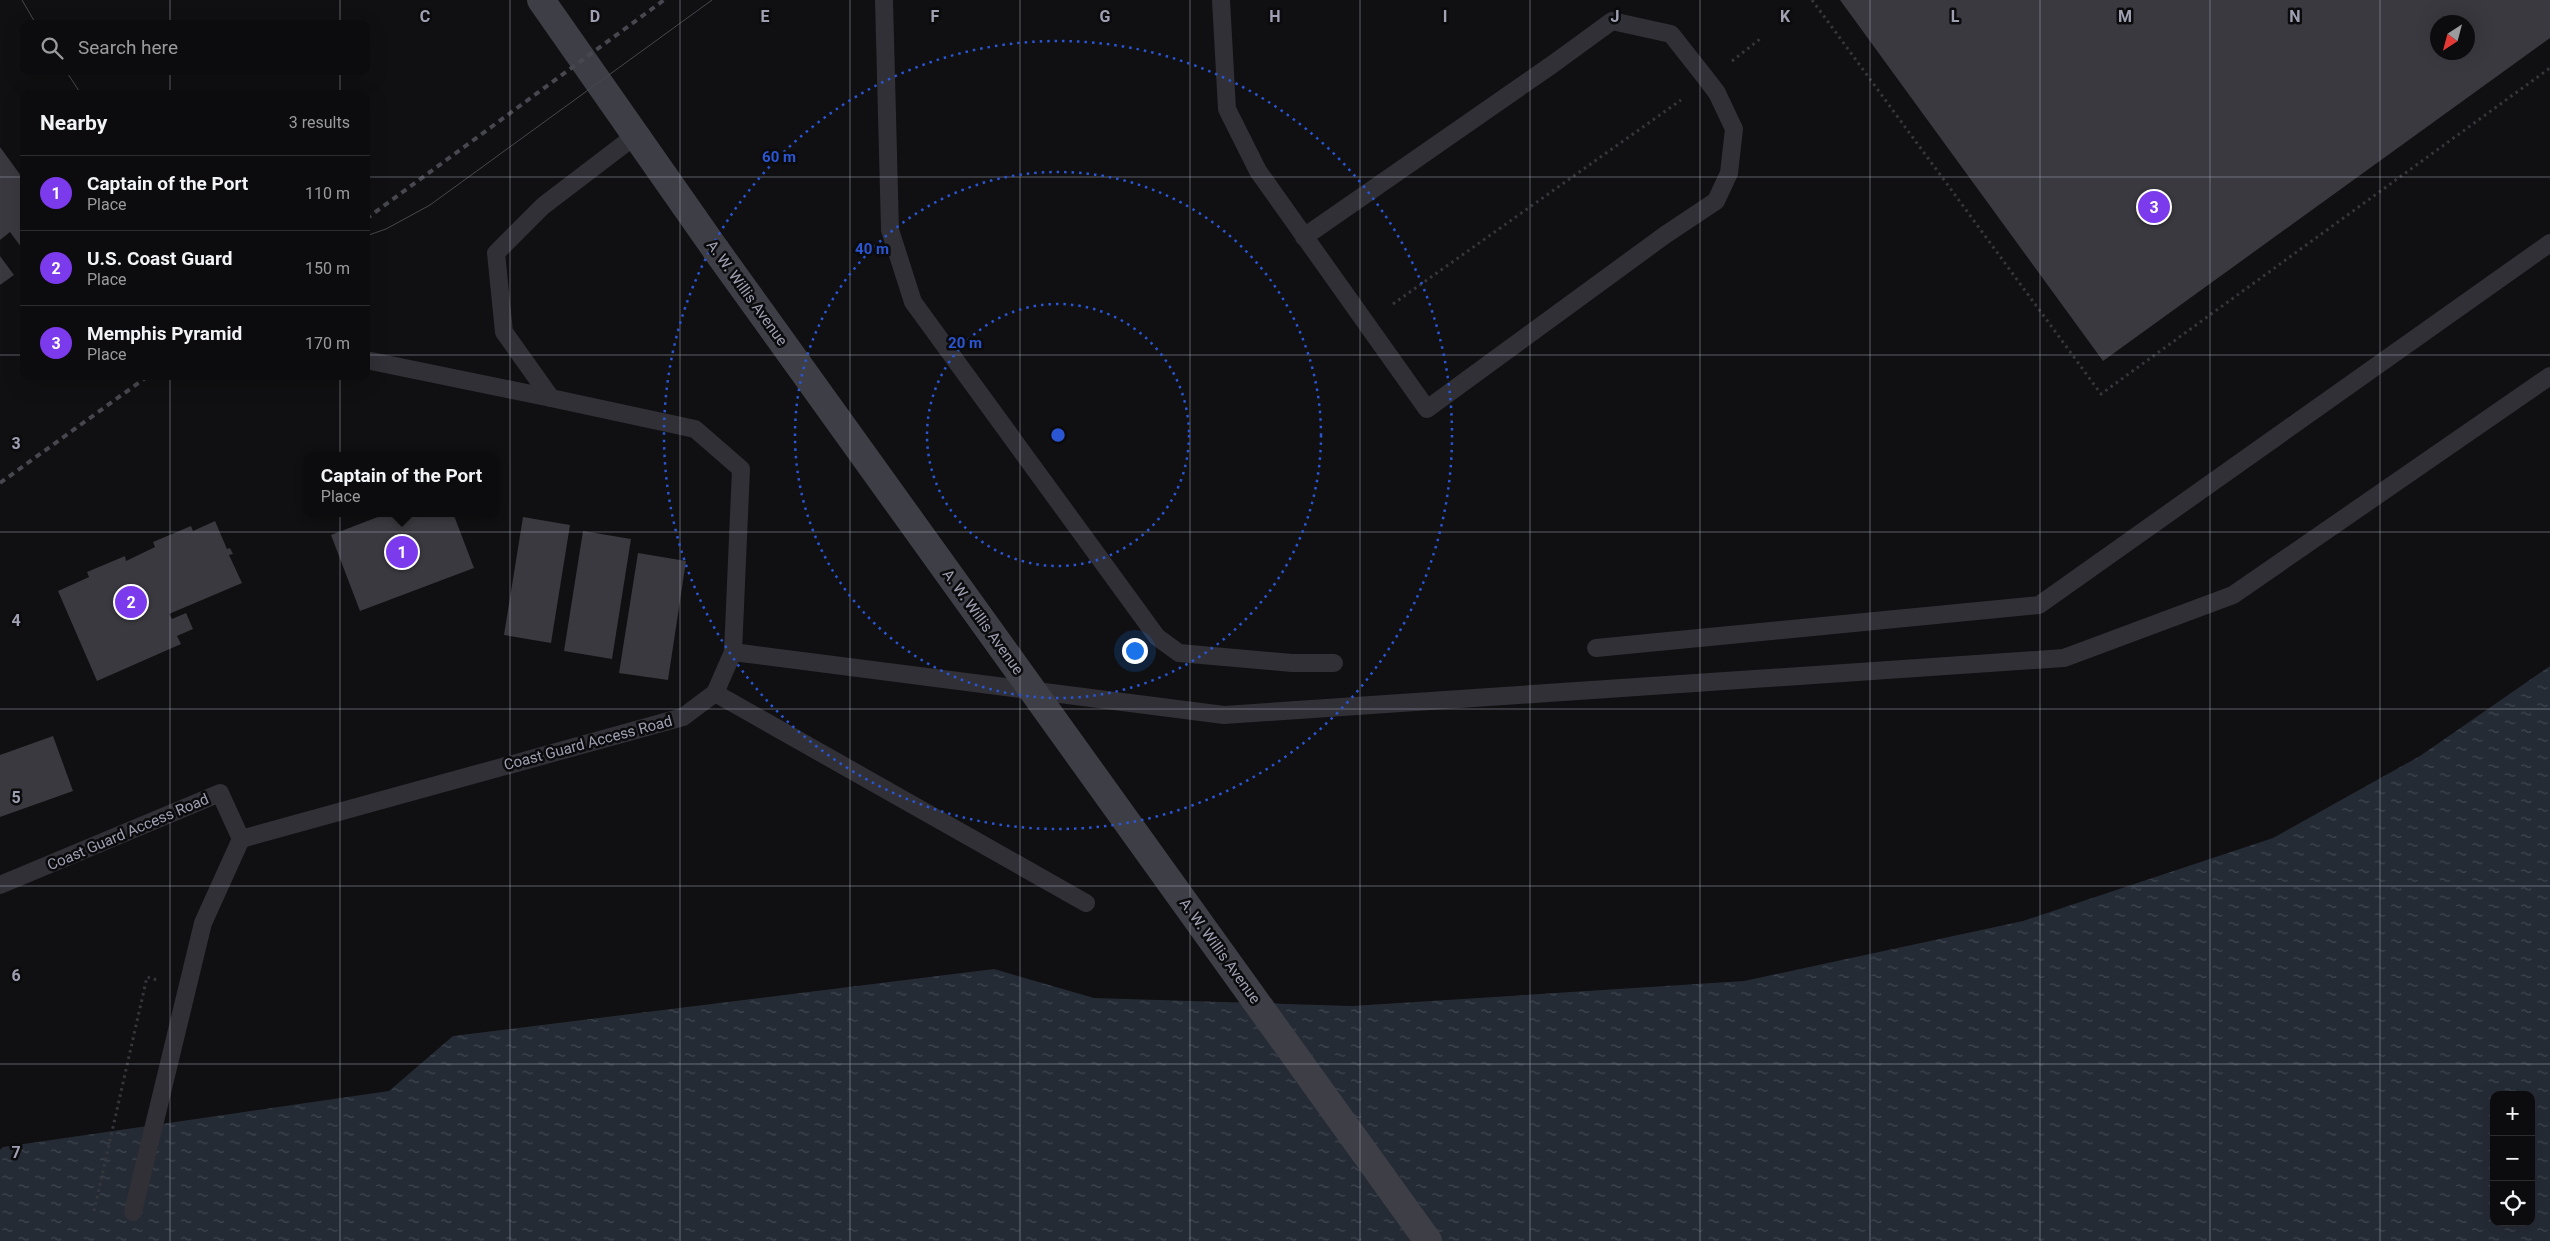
<!DOCTYPE html>
<html lang="en">
<head>
<meta charset="utf-8">
<style>
	:root { --surface:#0c0b0d; --page:#151416; --text:#f1f3f6; --muted:#9a9b9d; --line:#2c2b2e; --accent:#7c3aed }
	body { margin:0; font-family:Roboto,sans-serif; background:var(--page); color:var(--text) }
	.controls { position:absolute; right:15px; bottom:15px; display:grid; overflow:hidden; border-radius:10px; box-shadow:0 5px 20px #0002 }
	.controls button { width:45px; height:45px; display:grid; place-items:center; padding:0; border:0; border-bottom:1px solid var(--line); background:var(--surface); color:var(--text); font:25px sans-serif }
	.compass { position:absolute; left:2430px; top:15px; width:45px; height:45px; border-radius:50%; background:var(--surface); box-shadow:0 5px 20px #0002; rotate:216deg }
	.you { position:absolute; left:1134px; top:650px; width:18px; height:18px; margin:-12px; border:4px solid #fff; border-radius:50%; background:#1a73e8; box-shadow:0 0 0 8px #1a73e833 }
	.badge { display:grid; place-items:center; width:32px; height:32px; border-radius:50%; background:var(--accent); color:#fff; font-size:16px; font-weight:700 }
	.pin { position:absolute; translate:-50% -50%; border:2px solid #fff; box-shadow:0 1px 5px #0006 }
	.popup { position:absolute; left:304px; top:452px; width:195px; height:65px; box-sizing:border-box; display:grid; place-content:center; border-radius:10px; background:var(--surface); filter:drop-shadow(0 1px 4px #0005); font-size:16px; white-space:nowrap; color:var(--muted) }
	.popup b { font-size:19px; color:var(--text) }
	.popup::after { content:''; position:absolute; left:50%; top:100%; margin-left:-10px; border:10px solid transparent; border-top-color:var(--surface) }
	.list { margin:0; padding:0; list-style:none }
	h2 { display:flex; justify-content:space-between; align-items:center; height:65px; margin:0; padding:0 20px; font-size:21px }
	h2 small { font-size:16px; font-weight:400; color:var(--muted) }
	.list li { display:grid; grid-template-columns:32px 1fr auto; gap:15px; align-items:center; box-sizing:border-box; height:75px; padding:0 20px; border-top:1px solid var(--line) }
	.list b { display:block; font-size:19px; white-space:nowrap }
	.list p { margin:0; font-size:16px; white-space:nowrap; color:var(--muted) }
	.list em { font-size:16px; font-style:normal; color:var(--muted) }
	.icon { flex:none; width:28px; height:28px; fill:none; stroke:currentColor; stroke-width:2; stroke-linecap:round; stroke-linejoin:round }
	.map { position:relative; flex:none; width:2550px; height:1241px; overflow:hidden }
	.search { position:absolute; background:var(--surface); box-shadow:0 5px 20px #0002; left:20px; top:20px; width:350px; height:55px; display:flex; align-items:center; gap:12px; box-sizing:border-box; padding:0 18px; border-radius:10px; color:var(--muted); font-size:19px }
	.panel { position:absolute; background:var(--surface); box-shadow:0 5px 20px #0002; left:20px; top:90px; width:350px; height:290px; border-radius:10px }
	.map>svg:first-child { display:block }
	.water { fill:url(#water-ripples); fill-rule:evenodd }
	.building { fill:#39393f; fill-rule:evenodd }
	.lines { fill:none; stroke-linecap:round; stroke-linejoin:round }
	.path { stroke:#36373d; stroke-width:3; stroke-dasharray:2.5 4; stroke-linecap:butt }
	.service { stroke:#303036; stroke-width:18 }
	.secondary { stroke:#3e3e46; stroke-width:28 }
	.tram { stroke:#47474f; stroke-width:1 }
	.rail { stroke:#47474f; stroke-width:4; stroke-dasharray:6 5; stroke-linecap:butt }
	.secondary-bridge { stroke:#3e3e46; stroke-width:28 }
	.grid { fill:none; stroke:#9fa1b3; stroke-width:1; stroke-opacity:0.55 }
	.ring { fill:none; stroke:#2a56d4; stroke-width:2.5; stroke-dasharray:2.5 5 }
	.labels { text-anchor:middle; dominant-baseline:central; stroke-width:5; stroke-linejoin:round; paint-order:stroke }
	.street-label { font-size:15px; fill:#9fa1b3; stroke:#0b0a0c }
	.grid-label { font-size:16px; text-anchor:middle; font-weight:bold; fill:#9fa1b3; stroke:#0b0a0c; stroke-width:5; stroke-linejoin:round; paint-order:stroke }
	.centre { fill:#2a56d4; stroke:#0b0a0c; stroke-width:2.5 }
	.ring-label { font-size:15px; text-anchor:middle; font-weight:bold; fill:#2a56d4; stroke:#0b0a0c; stroke-width:5; stroke-linejoin:round; paint-order:stroke }
</style>
</head>
<body>
<div class="map">
<svg width="2550" height="1241" viewBox="0 0 2550 1241">
	<defs>
		<pattern id="water-ripples" width="26" height="14" patternUnits="userSpaceOnUse" patternTransform="scale(1.25)"><rect width="26" height="14" fill="#252b35"/><path d="M2 4q2-2 4 0t4 0M15 11q2-2 4 0t4 0" fill="none" stroke="#414750"/></pattern>
	</defs>
	<rect width="100%" height="100%" fill="#100f11"/>
	<path class="water" d="M 2550,666 L 2550,1241 L 0,1241 L 0,1150 L 3,1147 L 389,1091 L 453,1036 L 994,969 L 1094,998 L 1352,1006 L 1744,981 L 2023,921 L 2273,838 L 2420,756 ZM 2494,1095 L 2531,1095 L 2531,1222 L 2494,1222 Z"/>
	<g class="building">
		<path d="M 1840,0 L 2550,0 L 2550,38 L 2103,361 ZM 2438,22 L 2468,22 L 2468,52 L 2438,52 Z"/>
		<polygon points="0,147 24,180 24,251 10,232 0,240"/>
		<polygon points="0,256 14,275 0,285"/>
		<polygon points="388,513 453,513 474,568 360,611 331,535"/>
		<polygon points="523,517 570,525 551,643 504,635"/>
		<polygon points="215,521 227,549 230,548 233,554 229,555 242,583 169,614 172,619 186,613 193,629 177,636 181,644 97,681 58,591 89,577 87,572 125,556 126,561 155,547 153,542 191,526 193,531"/>
		<polygon points="583,531 631,539 612,659 564,651"/>
		<polygon points="638,553 686,561 668,680 619,673"/>
		<polygon points="53,736 73,791 0,817 0,755"/>
	</g>
	<g class="lines">
		<g class="path">
			<polyline points="1812,0 2101,394 2550,68"/>
			<polyline points="1732,61 1760,39"/>
			<polyline points="1393,304 1681,100"/>
			<polyline points="94,1211 147,977 157,980"/>
		</g>
		<g class="service">
			<polyline points="884,0 890,230 913,302 1157,637 1179,653 1292,663 1334,663"/>
			<polyline points="1221,0 1227,109 1258,171 1427,409 1665,235 1716,201 1729,173 1734,129 1717,93 1708,81 1671,34 1612,21 1553,64 1304,237"/>
			<polyline points="366,360 551,398"/>
			<polyline points="1596,648 2039,605 2550,243"/>
			<polyline points="733,652 1224,715 2064,658 2233,595 2550,376"/>
			<polyline points="715,693 1086,903"/>
			<polyline points="0,885 220,793 241,839 683,717 715,693 733,652 741,469 695,429 551,398 504,332 496,253 543,206 636,135"/>
			<polyline points="133,1212 203,923 241,839"/>
		</g>
		<polyline class="secondary" points="541,0 716,250"/>
		<g class="tram">
			<polyline points="22,0 36,24"/>
			<polyline points="66,71 81,94"/>
			<polyline points="366,236 386,229 430,205 712,0"/>
		</g>
		<g class="rail">
			<polyline points="366,219 664,0"/>
			<polyline points="0,483 148,376"/>
		</g>
		<polyline class="secondary-bridge" points="716,250 1428,1241"/>
	</g>
	<path class="grid" d="M 170,0 L 170,24M 340,0 L 340,24M 510,0 L 510,1241M 680,0 L 680,1241M 850,0 L 850,1241M 1020,0 L 1020,1241M 1190,0 L 1190,1241M 1360,0 L 1360,1241M 1530,0 L 1530,1241M 1700,0 L 1700,1241M 1870,0 L 1870,1241M 2040,0 L 2040,1241M 2210,0 L 2210,1241M 2380,0 L 2380,1241M 170,71 L 170,94M 340,71 L 340,94M 0,177 L 24,177M 366,177 L 2550,177M 0,355 L 24,355M 366,355 L 2550,355M 170,376 L 170,1241M 340,376 L 340,1241M 0,532 L 2550,532M 0,709 L 2550,709M 0,886 L 2550,886M 0,1064 L 2550,1064"/>
	<g class="ring">
		<circle cx="1058" cy="435" r="131"/>
		<circle cx="1058" cy="435" r="263"/>
		<circle cx="1058" cy="435" r="394"/>
	</g>
	<g class="labels">
		<g class="street-label">
			<text transform="translate(747 293) rotate(54)">A. W. Willis Avenue</text>
			<text transform="translate(983 622) rotate(54)">A. W. Willis Avenue</text>
			<text transform="translate(588 743) rotate(-15)">Coast Guard Access Road</text>
			<text transform="translate(128 832) rotate(-23)">Coast Guard Access Road</text>
			<text transform="translate(1220 951) rotate(54)">A. W. Willis Avenue</text>
		</g>
	</g>
	<g class="grid-label">
		<text x="425" y="22">C</text>
		<text x="595" y="22">D</text>
		<text x="765" y="22">E</text>
		<text x="935" y="22">F</text>
		<text x="1105" y="22">G</text>
		<text x="1275" y="22">H</text>
		<text x="1445" y="22">I</text>
		<text x="1615" y="22">J</text>
		<text x="1785" y="22">K</text>
		<text x="1955" y="22">L</text>
		<text x="2125" y="22">M</text>
		<text x="2295" y="22">N</text>
		<text x="16" y="449">3</text>
		<text x="16" y="626">4</text>
		<text x="16" y="803">5</text>
		<text x="16" y="981">6</text>
		<text x="16" y="1158">7</text>
	</g>
	<circle cx="1058" cy="435" r="8" class="centre"/>
	<g class="ring-label">
		<text x="779" y="162">60 m</text>
		<text x="872" y="254">40 m</text>
		<text x="965" y="348">20 m</text>
	</g>
</svg>
<div class="controls">
<button>+</button>
<button>−</button>
<button><svg class="icon" aria-label="locate" viewBox="0 0 24 24"><circle cx="12" cy="12" r="6"/><path d="M12 2v4M12 18v4M2 12h4M18 12h4"/></svg></button>
</div>
<svg class="compass" viewBox="-18 -18 36 36"><path d="M0-13l5 13h-10z" fill="#e53935"/><path d="M0 13l5-13h-10z" fill="#9a9b9d"/></svg>
<div class="you"></div>
<div class="pin badge" style="left:402px;top:552px">1</div>
<div class="popup"><b>Captain of the Port</b>Place</div>
<div class="pin badge" style="left:131px;top:602px">2</div>
<div class="pin badge" style="left:2154px;top:207px">3</div>
<div class="search"><svg class="icon" aria-label="search" viewBox="0 0 24 24"><circle cx="10" cy="10" r="6"/><path d="M15 15l6 6"/></svg>Search here</div>
<section class="panel">
<h2>Nearby<small>3 results</small></h2>
<ul class="list">
<li><span class="badge">1</span><div><b>Captain of the Port</b><p>Place</p></div><em>110 m</em></li>
<li><span class="badge">2</span><div><b>U.S. Coast Guard</b><p>Place</p></div><em>150 m</em></li>
<li><span class="badge">3</span><div><b>Memphis Pyramid</b><p>Place</p></div><em>170 m</em></li>
</ul>
</section>
</div>
</body>
</html>
